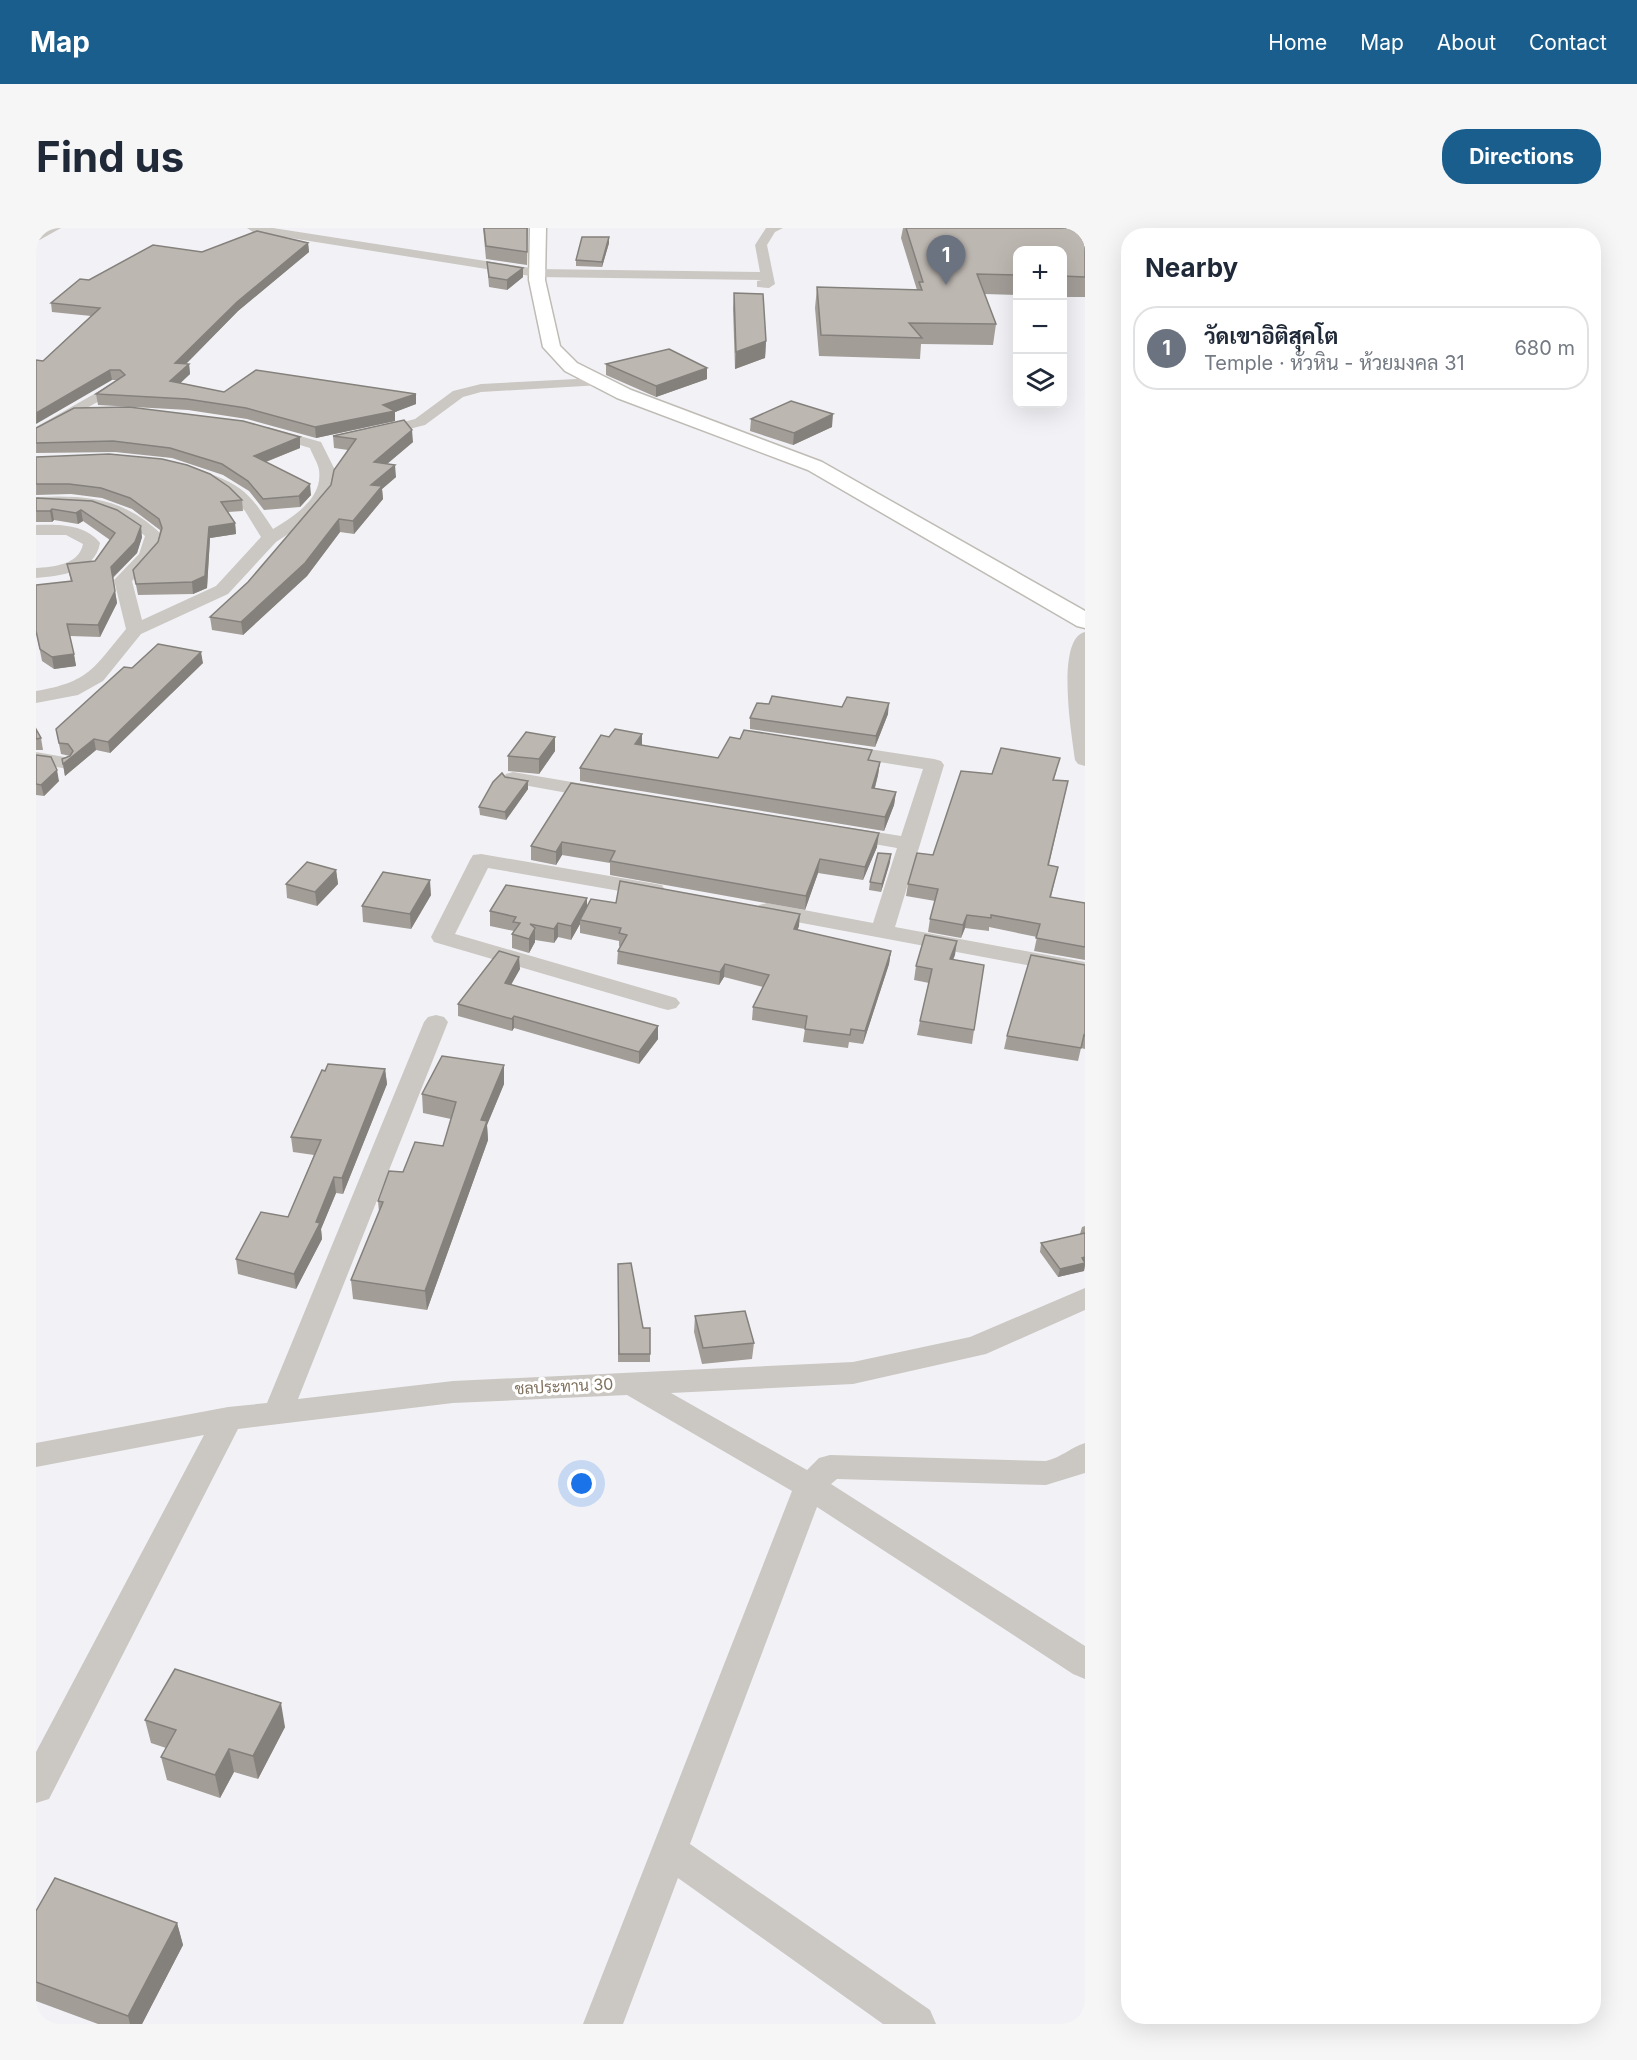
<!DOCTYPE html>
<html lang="en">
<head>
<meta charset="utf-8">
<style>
	:root { --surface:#fff; --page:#f6f6f7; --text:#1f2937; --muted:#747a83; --line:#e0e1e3; --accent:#195e8d }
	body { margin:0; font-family:Inter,Sarabun,sans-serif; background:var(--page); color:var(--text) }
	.controls { position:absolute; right:18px; top:18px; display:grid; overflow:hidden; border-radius:12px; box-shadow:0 6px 24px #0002 }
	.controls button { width:54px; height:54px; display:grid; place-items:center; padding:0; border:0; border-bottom:2px solid var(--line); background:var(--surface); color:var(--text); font:30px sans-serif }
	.you { position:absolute; left:546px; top:1256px; width:21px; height:21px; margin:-15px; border:4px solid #fff; border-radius:50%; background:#1a73e8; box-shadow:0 0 0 9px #1a73e833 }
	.badge { display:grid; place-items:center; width:39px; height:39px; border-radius:50%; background:var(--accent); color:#fff; font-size:20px; font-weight:700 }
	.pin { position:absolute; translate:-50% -50px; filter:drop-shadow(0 2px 3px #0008) }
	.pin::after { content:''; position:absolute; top:32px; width:21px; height:18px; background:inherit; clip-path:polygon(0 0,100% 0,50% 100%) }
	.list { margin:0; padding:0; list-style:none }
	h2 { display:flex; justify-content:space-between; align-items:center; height:78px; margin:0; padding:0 24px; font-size:26px }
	h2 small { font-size:20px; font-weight:400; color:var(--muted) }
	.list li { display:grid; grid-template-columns:39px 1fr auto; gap:18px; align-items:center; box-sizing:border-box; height:84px; margin:0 12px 12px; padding:0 12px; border:2px solid var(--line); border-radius:24px }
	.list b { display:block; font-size:22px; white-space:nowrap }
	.list p { margin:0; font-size:20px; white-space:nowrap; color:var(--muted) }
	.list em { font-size:20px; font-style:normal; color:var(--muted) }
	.icon { flex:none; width:33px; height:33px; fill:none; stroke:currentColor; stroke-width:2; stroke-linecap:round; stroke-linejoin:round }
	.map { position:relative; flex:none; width:1049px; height:1796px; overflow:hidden; border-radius:24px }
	header { display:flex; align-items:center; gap:36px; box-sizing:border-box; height:84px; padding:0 30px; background:var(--accent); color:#fff }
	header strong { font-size:28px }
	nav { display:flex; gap:33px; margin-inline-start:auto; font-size:21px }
	.intro { display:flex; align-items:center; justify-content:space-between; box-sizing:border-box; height:144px; padding:0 36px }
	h1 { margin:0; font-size:42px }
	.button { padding:15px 27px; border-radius:24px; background:var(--accent); color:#fff; font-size:21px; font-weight:700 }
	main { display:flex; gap:36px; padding:0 36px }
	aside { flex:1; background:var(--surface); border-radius:24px; box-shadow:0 6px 24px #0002 }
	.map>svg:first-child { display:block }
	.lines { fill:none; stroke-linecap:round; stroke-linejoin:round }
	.secondary-casing { stroke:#bfbbb5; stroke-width:3 }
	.street { fill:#cbc7c3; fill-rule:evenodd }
	.secondary { fill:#fff; fill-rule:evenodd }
	.wall { fill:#a39d98 }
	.shaded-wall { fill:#84807c }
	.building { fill:#bdb7b1; stroke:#84807c; stroke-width:1.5 }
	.labels { text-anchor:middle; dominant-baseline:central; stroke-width:6; stroke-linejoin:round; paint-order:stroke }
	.street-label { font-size:16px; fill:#80725e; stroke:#fff }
</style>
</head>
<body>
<header>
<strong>Map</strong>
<nav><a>Home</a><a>Map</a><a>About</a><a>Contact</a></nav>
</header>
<div class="intro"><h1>Find us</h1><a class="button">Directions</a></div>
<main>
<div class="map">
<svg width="1049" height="1796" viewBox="0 0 1049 1796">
	<rect width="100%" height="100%" fill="#f2f2f6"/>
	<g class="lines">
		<g class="secondary-casing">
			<polygon id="secondary" points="494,0 510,0 509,52 524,118 541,135 595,162 786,234 1049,383 1049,400 1041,398 772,242 581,170 529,143 507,119 493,52"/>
		</g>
		<g class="street">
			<polygon points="10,0 25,0 0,14 0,5"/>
			<polygon points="211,0 237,0 501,41 724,44 719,17 730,0 747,0 739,4 731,17 739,56 733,60 721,59 721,53 726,52 501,49 217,4"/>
			<polygon points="560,150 565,151 565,157 445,164 427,169 389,197 338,210 331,206 333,203 379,191 417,163 445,156"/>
			<polygon points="81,153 86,154 86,160 0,209 0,199"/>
			<path d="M 232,199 L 285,214 L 299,242 L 294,268 L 275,291 L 240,314 L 192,366 L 105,406 L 67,453 L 42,467 L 0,475 L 0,463 C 53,454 57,441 90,401 L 78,352 L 103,326 L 109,308 C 76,278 42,277 0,279 L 0,269 C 49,267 85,269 123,304 C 133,321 108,342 96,353 L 106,392 L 180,358 L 225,309 L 209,283 L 190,263 L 158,250 L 155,247 L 158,244 C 166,242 172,245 180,248 C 211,260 219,274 237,301 C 258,288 287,271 283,242 C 282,235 276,226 274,220 L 227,206 L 225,203 L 227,200 Z"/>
			<path d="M 0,297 C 22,296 50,296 64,315 C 59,344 25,348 0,350 L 0,340 C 17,339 43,337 47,316 L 30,307 L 0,307 Z"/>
			<path d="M 1049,404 L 1049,538 L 1042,536 L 1039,532 C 1036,508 1019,411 1049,404 Z"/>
			<polygon points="800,516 898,531 905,533 908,537 859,699 1049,734 1049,748 723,687 720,682 723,677 731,675 837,695 861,620 809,611 802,609 798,605 802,601 809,599 865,608 887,541 793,526 790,522 793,518"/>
			<polygon points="0,524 34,530 37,534 34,538 27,540 0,536"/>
			<polygon points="477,544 565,559 572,561 575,565 572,569 565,571 470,554 467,550 470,546"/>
			<polygon points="445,626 626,657 629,662 626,667 618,669 452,640 419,706 640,770 644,775 640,780 632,782 624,780 398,714 395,709 434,632 437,627"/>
			<path d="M 400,787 L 408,789 L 412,794 L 262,1171 L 417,1153 L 817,1134 L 934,1109 L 1049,1060 L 1049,1082 L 950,1126 L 817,1156 L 635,1165 L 771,1242 L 783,1230 L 794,1227 L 1010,1233 C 1026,1229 1034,1220 1049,1215 L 1049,1245 L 1010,1257 L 801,1251 L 795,1256 L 1049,1418 L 1049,1451 L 1037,1446 L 781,1279 L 654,1616 L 894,1782 L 900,1796 L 847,1796 L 642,1650 L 587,1796 L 547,1796 L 756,1263 L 591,1167 L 417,1175 L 202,1201 L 13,1571 L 0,1575 L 0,1524 L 168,1207 L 0,1239 L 0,1215 L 192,1179 L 231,1175 L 388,794 L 392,789 Z"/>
		</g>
		<use href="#secondary" class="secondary"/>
	</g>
	<g class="wall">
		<polygon points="447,0 492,0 491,37 450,31"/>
		<polygon points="867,0 1049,0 1049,69 1026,69 1026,22 981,22 981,67 948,66 960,96 957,117 885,116 884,131 783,128 779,80 781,59 881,62 865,10"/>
		<polygon points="573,9 573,15 566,39 540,38 540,32"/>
		<polygon points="272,15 273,24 202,83 150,136 153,136 154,146 144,155 188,164 380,166 380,176 359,184 359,193 280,210 211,191 152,182 62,177 60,166 82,152 76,152 7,133 55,88 16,84 15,75 53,52 166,24"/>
		<polygon points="451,34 487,49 471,62 453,59"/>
		<polygon points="698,65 730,113 729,130 699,141 697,81"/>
		<polygon points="570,136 671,140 671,151 620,169 570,147"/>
		<polygon points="715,191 796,199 757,217 714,203"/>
		<polygon points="0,200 264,220 230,234 275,267 264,279 228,282 213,263 187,247 136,230 79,224 0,225"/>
		<polygon points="297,208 377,214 351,236 360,249 346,261 347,271 318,306 304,304 271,348 207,407 176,402 174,389 212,354 295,257 312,222 298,220"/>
		<polygon points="0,229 206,272 207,283 192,284 199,295 200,306 174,310 171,360 157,366 102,367 97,342 122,314 124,302 96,281 66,270 35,266 0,267"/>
		<polygon points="0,270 56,273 106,309 101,325 77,350 81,375 64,409 34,408 40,438 18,441 6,433 0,403 35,354 31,336 59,333 74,312 47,293 42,296 18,292 16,294 0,294"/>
		<polygon points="167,435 74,525 60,522 29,548 26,531 34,528 25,526 20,501 96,440"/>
		<polygon points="733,476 852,486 839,519 714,501 714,490"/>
		<polygon points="0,501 5,510 7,522 0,522"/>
		<polygon points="519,509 519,523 503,546 472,543 472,528"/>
		<polygon points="606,518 682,530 834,533 844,534 842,547 839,560 860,564 858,577 848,603 544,553 544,540"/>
		<polygon points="0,527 23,553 8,568 0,567"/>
		<polygon points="1021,541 1018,552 1032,553 1013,637 1022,639 1015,669 1049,675 1049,732 998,723 1001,709 953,699 953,703 929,700 925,710 892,704 894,691 899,673 870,668 872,656 897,627 956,546"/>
		<polygon points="469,549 492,561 470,592 444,587 443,579"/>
		<polygon points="535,555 841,619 827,652 782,645 769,682 574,647 574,635 526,627 520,637 495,632 495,618"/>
		<polygon points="854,634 845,664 833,662 834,654"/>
		<polygon points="300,642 302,656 281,678 251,670 250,656"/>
		<polygon points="395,667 375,701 327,694 326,678"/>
		<polygon points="551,679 763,698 761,702 855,723 853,736 827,816 813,814 812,820 767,814 769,801 716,792 717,779 727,759 688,749 683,757 581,736 582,723 584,719 583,718 583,713 544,705 544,696 535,712 522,709 518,715 499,712 499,714 493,725 476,720 476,706 478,703 454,698 454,683"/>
		<polygon points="921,713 917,731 938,802 936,816 881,807 884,793 893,755 878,752 880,738"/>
		<polygon points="1049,737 1049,821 1045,820 1042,833 968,821 971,808"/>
		<polygon points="484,741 475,757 622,798 622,811 603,836 478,800 476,803 422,788 422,776"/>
		<polygon points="468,837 468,856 451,897 452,912 391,1082 317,1071 315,1052 343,984 342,973 367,944 407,918 415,891 387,885 386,866"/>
		<polygon points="349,841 351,856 307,966 300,965 285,1001 286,1011 260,1061 202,1046 200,1031 252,989 278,927 257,924 255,909 289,843"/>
		<polygon points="1049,998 1049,1037 1048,1043 1022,1049 1004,1024 1005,1015 1044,1006 1046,999"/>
		<polygon points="582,1036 607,1100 614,1126 614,1134 582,1134"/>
		<polygon points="659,1088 718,1115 716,1131 666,1136 658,1104"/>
		<polygon points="109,1492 249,1499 222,1551 198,1544 184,1570 131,1552 125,1529 130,1520 115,1515"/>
		<polygon points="0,1683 141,1695 147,1717 106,1796 62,1796 0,1773"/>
	</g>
	<g class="shaded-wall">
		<polygon points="0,0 8,0 0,5"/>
		<polygon points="573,9 573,15 566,39 566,34"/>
		<polygon points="272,15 273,24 202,83 141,145 139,135 201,74"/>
		<polygon points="487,40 487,49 471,62 471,52"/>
		<polygon points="730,113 729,130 699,141 700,124"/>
		<polygon points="153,136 154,146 135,164 134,153"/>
		<polygon points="671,140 671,151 620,169 620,158"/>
		<polygon points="74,142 76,152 0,196 0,185"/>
		<polygon points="380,166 380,176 359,184 359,193 280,210 279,199"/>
		<polygon points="797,186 796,199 757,217 758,205"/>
		<polygon points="376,202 377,214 339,246 338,234"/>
		<polygon points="264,209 264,220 219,238 218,228"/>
		<polygon points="359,237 360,249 346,261 347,271 318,306 317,293 335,257"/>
		<polygon points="274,256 275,267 264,279 263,268"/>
		<polygon points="16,281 18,292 16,294 14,283"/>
		<polygon points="45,282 47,293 42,296 40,285"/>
		<polygon points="303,291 304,304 271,348 207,407 205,394"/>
		<polygon points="199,295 200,306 174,310 171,360 157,366 156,354 173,299"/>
		<polygon points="105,298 106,309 101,325 76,350 75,339"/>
		<polygon points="79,363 81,375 64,409 62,397"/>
		<polygon points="165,424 167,435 74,525 72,514"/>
		<polygon points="38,426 40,438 18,441 16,429"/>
		<polygon points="853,475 852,486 839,519 840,508"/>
		<polygon points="606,506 606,519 599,516"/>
		<polygon points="519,509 519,523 503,546 503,531"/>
		<polygon points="58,511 60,522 29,548 27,536"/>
		<polygon points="844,534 842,547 835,573 836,560"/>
		<polygon points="21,542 23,553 8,568 5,557"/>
		<polygon points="492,553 492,561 470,592 469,584"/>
		<polygon points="860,564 858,577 848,603 849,589"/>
		<polygon points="843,605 841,619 827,652 829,639"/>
		<polygon points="526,614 526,627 520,637 520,624"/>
		<polygon points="855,626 854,634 845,664 846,656"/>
		<polygon points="784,631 782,645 769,682 770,668"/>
		<polygon points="300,642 302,656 281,678 279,664"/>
		<polygon points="394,652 395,667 375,701 374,686"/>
		<polygon points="551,670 551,685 544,692 544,696 535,712 535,698"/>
		<polygon points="764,686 763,698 757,714 758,701"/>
		<polygon points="931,687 929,700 925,710 927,697"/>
		<polygon points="522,695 522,709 518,715 518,701"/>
		<polygon points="499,700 499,714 493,725 493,711"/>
		<polygon points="921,713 919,727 912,745 914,731"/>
		<polygon points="855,723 853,736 827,816 829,803"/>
		<polygon points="483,729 484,741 469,767 469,755"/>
		<polygon points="689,736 688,749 683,757 684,744"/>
		<polygon points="478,788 478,800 476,803 476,791"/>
		<polygon points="622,798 622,811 603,836 603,824"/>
		<polygon points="468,837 468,856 451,897 452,912 391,1082 389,1063 445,892"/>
		<polygon points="349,841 351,856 307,966 306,950"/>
		<polygon points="298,949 300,965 285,1001 286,1011 260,1061 258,1046"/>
		<polygon points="1049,1029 1049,1037 1048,1043 1022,1049 1024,1041"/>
		<polygon points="245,1475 249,1499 222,1551 217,1528"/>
		<polygon points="193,1521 198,1544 184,1570 179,1547"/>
		<polygon points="141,1695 147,1717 106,1796 94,1796 92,1788"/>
	</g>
	<g class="building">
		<polygon points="448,0 491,0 491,24 450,18"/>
		<polygon points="870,0 1049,0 1049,49 1026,48 1026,22 981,22 981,47 941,46 960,96 873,95 886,110 785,107 781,59 886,62 883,54 887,54"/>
		<polygon points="221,3 272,15 201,74 139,135 153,136 134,153 188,164 220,142 380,166 347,177 359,183 279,199 210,180 151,171 60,166 89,147 84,142 74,142 0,185 0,132 7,133 64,80 15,75 44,51 53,52 117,17 166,24"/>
		<polygon points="546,9 573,9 566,34 540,32"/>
		<polygon points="451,34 487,40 471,52 453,49"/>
		<polygon points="698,65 727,66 730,113 700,124"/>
		<polygon points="633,121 671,140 620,158 570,136"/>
		<polygon points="755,173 797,186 758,205 715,191"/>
		<polygon points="93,179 207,193 264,209 218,228 274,256 263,268 227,271 212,253 186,236 134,220 77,213 0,215 0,200 38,180"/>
		<polygon points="368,192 376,202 338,234 359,237 335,257 346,258 317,293 303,291 269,335 205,394 174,389 212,354 295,257 298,242 320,211 297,208"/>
		<polygon points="73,226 126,231 151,237 174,246 193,259 206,272 185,274 199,295 173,299 169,348 156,354 100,356 97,342 122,314 126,300 123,291 94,270 65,260 33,256 0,256 0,229"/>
		<polygon points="0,270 56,273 81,282 105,298 99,314 75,339 79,363 62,397 31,396 38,426 16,429 4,421 0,403 0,357 36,353 31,336 59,333 79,305 45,282 40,285 16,281 14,283 0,283"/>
		<polygon points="122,416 165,424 72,514 58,511 27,536 26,531 34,528 37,523 32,516 23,515 20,501 88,439 96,440"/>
		<polygon points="736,468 806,479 811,469 853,475 840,508 714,490 721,475 733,476"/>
		<polygon points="0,501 5,510 0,511"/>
		<polygon points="579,501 606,506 599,516 682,530 694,509 704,511 708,502 836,522 832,532 844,534 836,560 860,564 849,589 544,540 565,507 573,509"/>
		<polygon points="490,504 519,509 503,531 472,528"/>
		<polygon points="965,520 1024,530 1017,552 1032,553 1012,637 1022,639 1014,669 1049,675 1049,719 1000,710 1004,696 955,687 955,690 931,687 927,697 894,691 902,661 872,656 881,625 897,627 925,543 956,546"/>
		<polygon points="0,527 15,529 21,542 5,557 0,556"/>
		<polygon points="466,545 469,549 492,553 469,584 443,579 457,554"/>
		<polygon points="535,555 843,605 829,639 784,631 770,668 574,633 579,623 526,614 520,624 495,618"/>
		<polygon points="842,625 855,626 846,656 834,654"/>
		<polygon points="271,634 300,642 279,664 250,656"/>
		<polygon points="347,644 394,652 374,686 326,678"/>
		<polygon points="584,653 764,686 758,701 855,723 829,803 815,801 814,807 769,801 771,788 717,779 733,747 689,736 684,744 582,723 591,707 583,705 585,700 544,692 555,671 580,675"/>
		<polygon points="470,657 551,670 535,698 522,695 518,701 494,696 499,700 493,711 476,706 484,695 477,694 480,689 454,683"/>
		<polygon points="889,707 921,713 914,731 948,737 938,802 884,793 896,741 880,738"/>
		<polygon points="463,723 483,729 469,755 622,798 603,824 478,788 476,791 422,776"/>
		<polygon points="995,727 1049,737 1049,808 1048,807 1045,820 971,808"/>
		<polygon points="406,828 468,837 445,892 451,893 389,1063 315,1052 347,974 342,973 353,943 367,944 379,914 407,918 420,874 386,866"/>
		<polygon points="292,836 349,841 306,950 298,949 280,994 284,995 258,1046 200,1031 225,984 252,989 285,912 255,909 286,842 289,843"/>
		<polygon points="1049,1005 1049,1029 1046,1030 1049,1035 1024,1041 1005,1015"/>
		<polygon points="595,1035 607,1100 614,1100 614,1126 583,1126 582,1036"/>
		<polygon points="709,1083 718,1115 667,1120 659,1088"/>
		<polygon points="139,1441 245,1475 217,1528 193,1521 179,1547 125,1529 140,1502 109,1492"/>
		<polygon points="19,1650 141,1695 92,1788 0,1754 0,1683"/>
	</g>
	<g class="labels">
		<g class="street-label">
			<text transform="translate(528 1158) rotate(-3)">ชลประทาน 30</text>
		</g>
	</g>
</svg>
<div class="controls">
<button>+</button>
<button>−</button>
<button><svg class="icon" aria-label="layers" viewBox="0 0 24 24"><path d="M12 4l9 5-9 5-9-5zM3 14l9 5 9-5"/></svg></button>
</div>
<div class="you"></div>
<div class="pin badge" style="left:910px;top:57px;background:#6b7280">1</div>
</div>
<aside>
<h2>Nearby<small></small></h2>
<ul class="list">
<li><span class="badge" style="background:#6b7280">1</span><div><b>วัดเขาอิติสุคโต</b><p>Temple · หัวหิน - ห้วยมงคล 31</p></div><em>680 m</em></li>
</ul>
</aside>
</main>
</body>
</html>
